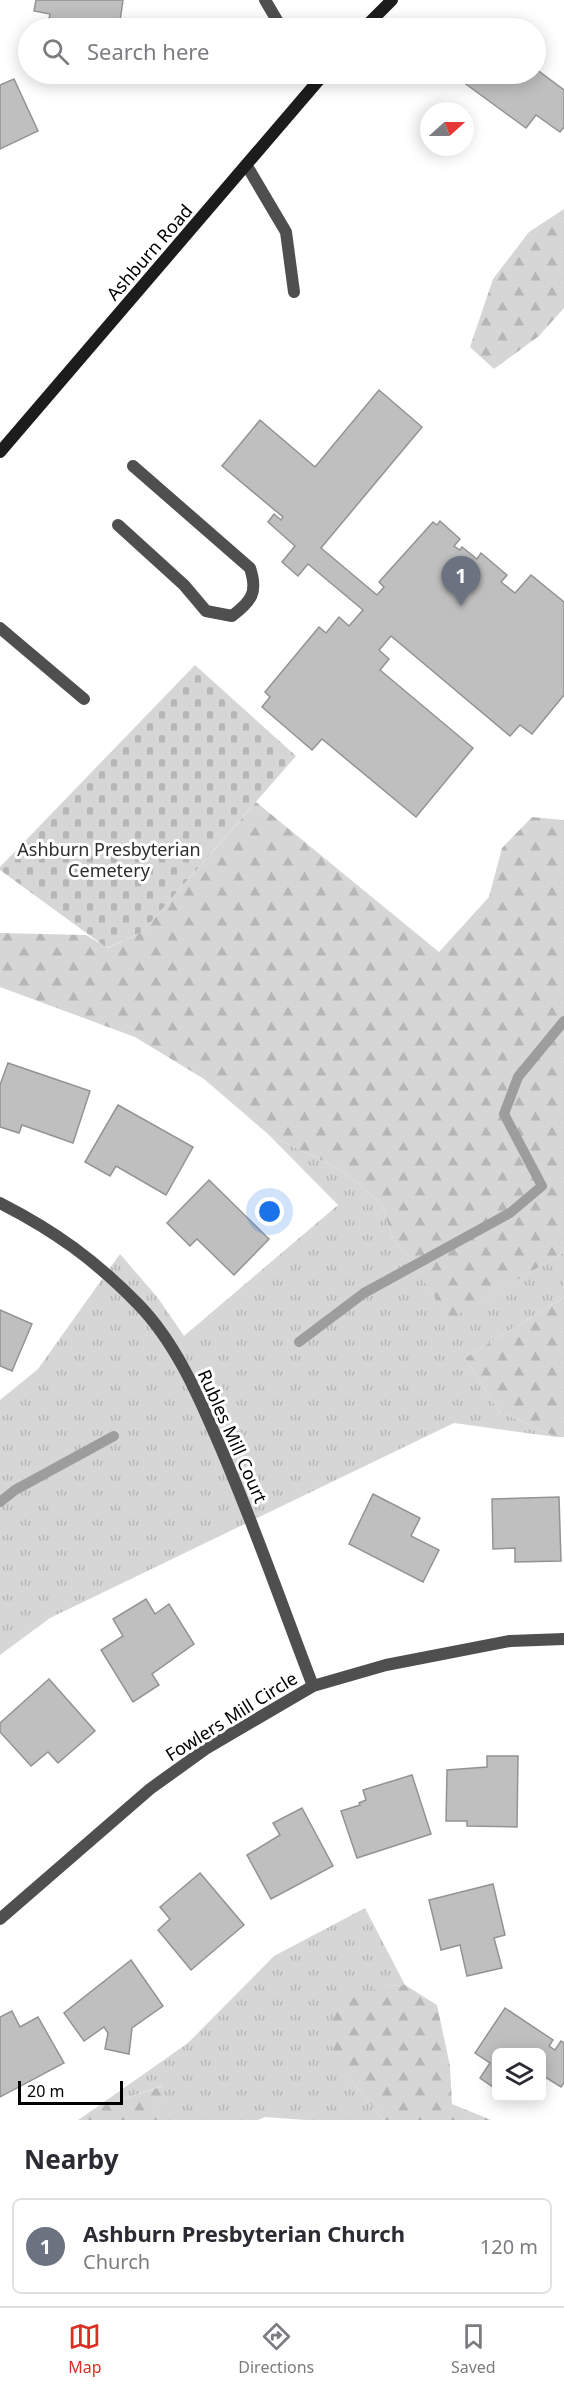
<!DOCTYPE html>
<html lang="en">
<head>
<meta charset="utf-8">
<style>
	:root { --surface:#fff; --page:#f2f2f3; --text:#2b2b33; --muted:#7c7c81; --line:#e1e1e2; --accent:#d93025 }
	body { margin:0; font-family:"Noto Sans",sans-serif; background:var(--page); color:var(--text) }
	.controls { position:absolute; right:18px; bottom:18px; display:grid; overflow:hidden; border-radius:9px; box-shadow:0 3px 15px #0003 }
	.controls button { width:54px; height:54px; display:grid; place-items:center; padding:0; border:0; border-bottom:2px solid var(--line); background:var(--surface); color:var(--text); font:30px sans-serif }
	.compass { position:absolute; left:420px; top:102px; width:54px; height:54px; border-radius:50%; background:var(--surface); box-shadow:0 3px 15px #0003; rotate:69deg }
	.scale { position:absolute; left:18px; bottom:15px; width:105px; box-sizing:border-box; padding-left:6px; border:3px solid #000; border-top:0; font-size:16px; line-height:21px; white-space:nowrap; color:#000; -webkit-text-stroke:4px #fff; paint-order:stroke }
	.you { position:absolute; left:270px; top:1212px; width:21px; height:21px; margin:-15px; border:4px solid #fff; border-radius:50%; background:#1a73e8; box-shadow:0 0 0 9px #1a73e833 }
	.badge { display:grid; place-items:center; width:39px; height:39px; border-radius:50%; background:var(--accent); color:#fff; font-size:20px; font-weight:700 }
	.pin { position:absolute; translate:-50% -50px; filter:drop-shadow(0 2px 3px #0008) }
	.pin::after { content:''; position:absolute; top:32px; width:21px; height:18px; background:inherit; clip-path:polygon(0 0,100% 0,50% 100%) }
	.list { margin:0; padding:0; list-style:none }
	h2 { display:flex; justify-content:space-between; align-items:center; height:78px; margin:0; padding:0 24px; font-size:26px }
	h2 small { font-size:20px; font-weight:400; color:var(--muted) }
	.list li { display:grid; grid-template-columns:39px 1fr auto; gap:18px; align-items:center; box-sizing:border-box; height:96px; margin:0 12px 12px; padding:0 12px; border:2px solid var(--line); border-radius:9px }
	.list b { display:block; font-size:22px; white-space:nowrap }
	.list p { margin:0; font-size:20px; white-space:nowrap; color:var(--muted) }
	.list em { font-size:20px; font-style:normal; color:var(--muted) }
	.icon { flex:none; width:33px; height:33px; fill:none; stroke:currentColor; stroke-width:2; stroke-linecap:round; stroke-linejoin:round }
	.map { position:relative; flex:none; width:564px; height:2120px; overflow:hidden }
	.search { position:absolute; background:var(--surface); box-shadow:0 3px 15px #0003; left:18px; right:18px; top:18px; height:66px; display:flex; align-items:center; gap:15px; box-sizing:border-box; padding:0 21px; border-radius:33px; color:var(--muted); font-size:22px }
	.sheet { height:186px; background:var(--surface) }
	nav { display:flex; justify-content:space-around; align-items:center; box-sizing:border-box; height:84px; border-top:2px solid var(--line); background:var(--surface); font-size:16px; color:var(--muted) }
	nav a { display:grid; justify-items:center; gap:3px }
	nav .on { color:var(--accent) }
	.map>svg:first-child { display:block }
	.grass { fill:url(#grass-tufts) }
	.forest { fill:url(#forest-firs) }
	.cemetery { fill:url(#cemetery-stones) }
	.lines { fill:none; stroke-linecap:round; stroke-linejoin:round }
	.stream { stroke:#9d9d9d; stroke-width:10 }
	.building { fill:#bfbfbf; stroke:#939393; stroke-width:1.5 }
	.lane { stroke:#4f4f4f; stroke-width:12 }
	.street { stroke:#4f4f4f; stroke-width:12 }
	.secondary { stroke:#1c1c1c; stroke-width:12 }
	.labels { text-anchor:middle; dominant-baseline:central; stroke-width:6; stroke-linejoin:round; paint-order:stroke }
	.street-label { font-size:18px; fill:#000; stroke:#fff }
	.park-label { font-size:18px; fill:#2d2d2d; stroke:#fff }
</style>
</head>
<body>
<div class="map">
<svg width="564" height="2120" viewBox="0 0 564 2120">
	<defs>
		<pattern id="grass-tufts" width="24" height="20" patternUnits="userSpaceOnUse" patternTransform="scale(1.5)"><rect width="24" height="20" fill="#d6d6d6"/><path d="M3 7l-1-3M5 7V3M7 7l1-3M15 17l-1-3M17 17v-4M19 17l1-3" fill="none" stroke="#b6b6b6"/></pattern>
		<pattern id="forest-firs" width="22" height="20" patternUnits="userSpaceOnUse" patternTransform="scale(1.5)"><rect width="22" height="20" fill="#d6d6d6"/><path d="M5 1l3.5 6h-7zM16 11l3.5 6h-7z" fill="#b6b6b6"/></pattern>
		<pattern id="cemetery-stones" width="16" height="16" patternUnits="userSpaceOnUse" patternTransform="scale(1.5)"><rect width="16" height="16" fill="#d6d6d6"/><path d="M2 7V4a2 2 0 0 1 4 0v3zM10 15v-3a2 2 0 0 1 4 0v3z" fill="#b6b6b6"/></pattern>
	</defs>
	<rect width="100%" height="100%" fill="#fff"/>
	<g class="grass">
		<polygon points="269,1135 340,1169 382,1204 392,1237 451,1318 564,1252 564,1297 465,1358 499,1411 556,1437 454,1423 50,1618 0,1655 0,1400 38,1369 120,1254 158,1298 184,1336 338,1205"/>
		<polygon points="365,1908 405,1985 385,1986 350,2079 384,2120 306,2120 265,2117 258,2120 157,2120 162,2086 94,2109 188,2043 274,1956"/>
	</g>
	<g class="forest">
		<polygon points="564,209 564,308 539,336 494,369 470,347 493,279 529,232"/>
		<polygon points="256,802 439,952 489,897 502,848 532,817 564,820 564,1252 451,1319 392,1237 382,1204 340,1169 269,1135 204,1079 135,1037 0,987 0,933 86,935 108,948 142,932"/>
		<polygon points="564,1297 564,1437 556,1437 499,1411 465,1358"/>
		<polygon points="405,1985 437,2005 450,2066 452,2104 491,2120 384,2120 350,2079 325,2034 342,2000 385,1986"/>
		<polygon points="163,2086 157,2120 78,2120 94,2109"/>
	</g>
	<polygon class="cemetery" points="195,665 296,756 142,932 107,948 0,870 0,867"/>
	<g class="lines">
		<g class="stream">
			<polyline points="299,1342 364,1293 510,1213 542,1186 504,1114 518,1077 564,1021"/>
			<polyline points="0,1502 15,1490 114,1436"/>
		</g>
	</g>
	<g class="building">
		<polygon points="36,0 123,0 119,28 47,28 50,14 34,11"/>
		<polygon points="536,69 564,90 564,127 560,132 536,115 526,128 463,82 470,74 536,74"/>
		<polygon points="14,79 38,131 0,149 0,85"/>
		<polygon points="379,390 422,427 321,548 377,595 384,587 379,582 433,522 437,525 440,521 460,539 454,546 460,550 462,547 477,559 481,553 507,575 501,582 515,593 531,575 564,602 564,695 532,734 520,725 510,736 391,636 379,650 389,659 380,670 473,748 416,817 322,739 312,750 262,707 270,697 265,692 319,627 326,633 339,617 349,626 363,610 308,564 298,576 282,562 295,546 268,522 274,514 281,520 283,517 222,466 260,420 315,467"/>
		<polygon points="8,1063 90,1091 73,1143 22,1125 19,1133 0,1127 0,1085"/>
		<polygon points="118,1105 193,1147 166,1195 116,1166 110,1176 85,1162"/>
		<polygon points="209,1180 269,1239 234,1275 197,1239 190,1246 167,1223"/>
		<polygon points="0,1310 32,1324 12,1371 0,1366"/>
		<polygon points="373,1494 420,1518 411,1536 439,1550 423,1582 349,1544"/>
		<polygon points="559,1497 561,1561 515,1562 515,1548 493,1549 492,1499"/>
		<polygon points="146,1599 155,1614 169,1604 194,1644 152,1674 159,1685 133,1702 101,1650 123,1636 113,1619"/>
		<polygon points="49,1679 95,1731 58,1763 48,1752 31,1766 0,1732 0,1723"/>
		<polygon points="487,1756 518,1756 517,1827 467,1826 467,1821 446,1821 447,1770 487,1767"/>
		<polygon points="412,1775 431,1834 357,1858 341,1811 360,1805 359,1803 366,1800 363,1790"/>
		<polygon points="302,1808 333,1866 271,1899 247,1855 280,1835 273,1823"/>
		<polygon points="200,1873 244,1925 191,1970 158,1930 170,1919 160,1907"/>
		<polygon points="493,1884 505,1935 494,1938 502,1968 467,1976 460,1945 441,1950 429,1900"/>
		<polygon points="131,1960 163,2006 132,2028 129,2054 105,2049 108,2033 104,2027 84,2041 64,2013"/>
		<polygon points="505,2008 553,2040 549,2046 555,2050 561,2041 564,2043 564,2083 561,2087 542,2075 542,2052 496,2052 496,2089 480,2078 490,2063 475,2053"/>
		<polygon points="12,2011 20,2027 38,2017 64,2063 0,2097 0,2017"/>
	</g>
	<g class="lines">
		<g class="lane">
			<polyline points="265,0 278,22 287,28"/>
			<polyline points="247,166 286,232 294,292"/>
			<path d="M 118,525 L 184,585 L 206,611 L 232,616 C 252,601 258,592 250,568 L 133,466"/>
			<polyline points="0,628 84,699"/>
		</g>
		<g class="street">
			<path d="M 0,1203 C 55,1231 95,1260 138,1304 C 178,1345 201,1402 223,1453 C 256,1530 283,1608 313,1686"/>
			<polyline points="0,1919 150,1789 207,1748 313,1686 386,1665 510,1641 564,1639"/>
		</g>
		<g class="secondary">
			<polyline points="364,28 392,0"/>
			<polyline points="0,452 324,74"/>
		</g>
	</g>
	<g class="labels">
		<g class="street-label">
			<text transform="translate(149 252) rotate(-49)">Ashburn Road</text>
			<text transform="translate(233 1436) rotate(66)">Rubles Mill Court</text>
			<text transform="translate(231 1716) rotate(-32)">Fowlers Mill Circle</text>
		</g>
		<g class="park-label">
			<text x="109" y="849">Ashburn Presbyterian<tspan x="109" dy="21">Cemetery</tspan></text>
		</g>
	</g>
</svg>
<div class="controls">
<button><svg class="icon" aria-label="layers" viewBox="0 0 24 24"><path d="M12 4l9 5-9 5-9-5zM3 14l9 5 9-5"/></svg></button>
</div>
<svg class="compass" viewBox="-18 -18 36 36"><path d="M0-13l5 13h-10z" fill="#e53935"/><path d="M0 13l5-13h-10z" fill="#7c7c81"/></svg>
<div class="scale">20 m</div>
<div class="you"></div>
<div class="pin badge" style="left:461px;top:606px;background:#6b7280">1</div>
<div class="search"><svg class="icon" aria-label="search" viewBox="0 0 24 24"><circle cx="10" cy="10" r="6"/><path d="M15 15l6 6"/></svg>Search here</div>
</div>
<section class="sheet">
<h2>Nearby<small></small></h2>
<ul class="list">
<li><span class="badge" style="background:#6b7280">1</span><div><b>Ashburn Presbyterian Church</b><p>Church</p></div><em>120 m</em></li>
</ul>
</section>
<nav>
<a class="on"><svg class="icon" aria-label="map" viewBox="0 0 24 24"><path d="M3 6l6-2 6 2 6-2v14l-6 2-6-2-6 2zM9 4v14M15 6v14"/></svg>Map</a>
<a><svg class="icon" aria-label="directions" viewBox="0 0 24 24"><path d="M12 3l9 9-9 9-9-9zM9 14v-3h6M13 9l2 2-2 2"/></svg>Directions</a>
<a><svg class="icon" aria-label="saved" viewBox="0 0 24 24"><path d="M7 4h10v16l-5-4-5 4z"/></svg>Saved</a>
</nav>
</body>
</html>
